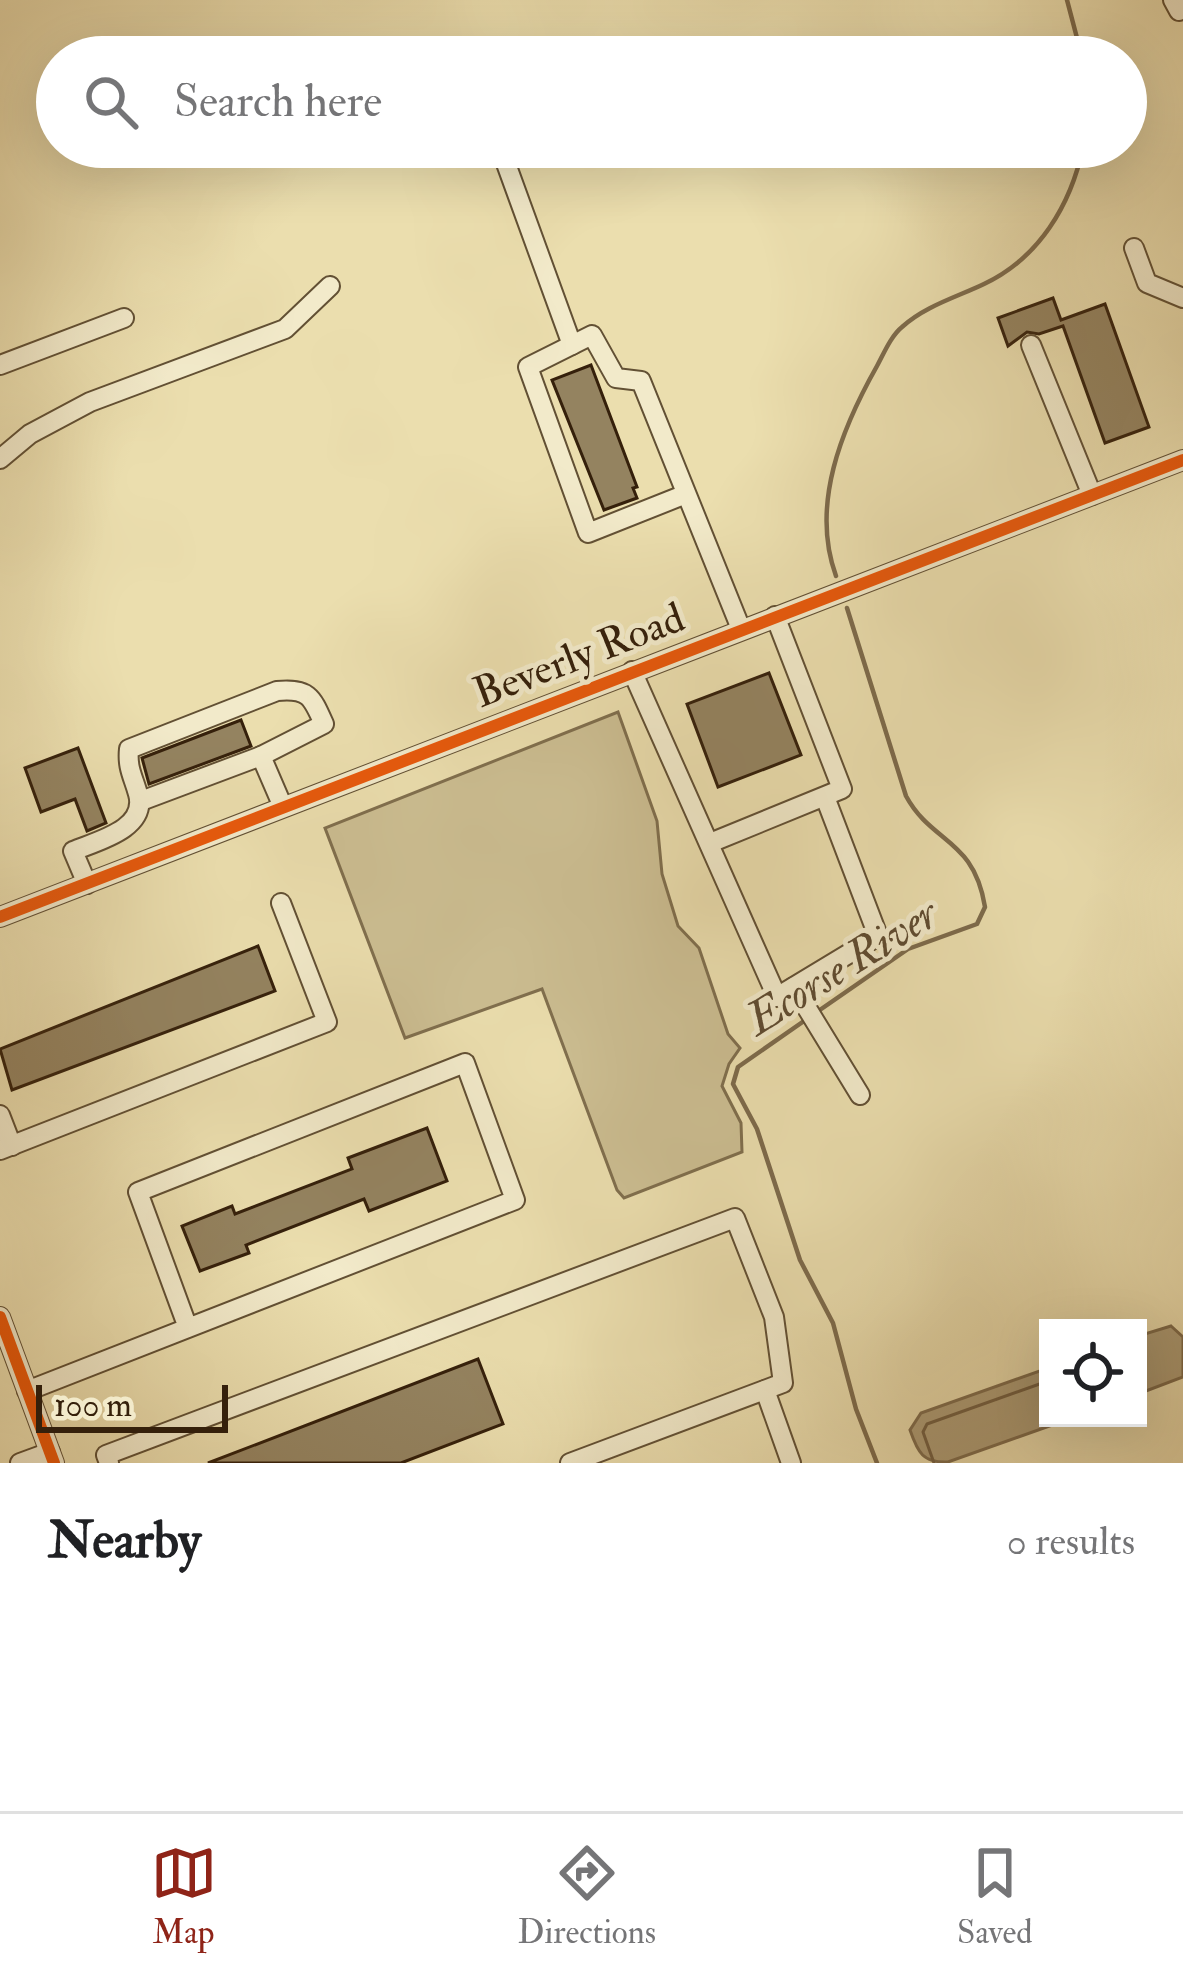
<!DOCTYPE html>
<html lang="en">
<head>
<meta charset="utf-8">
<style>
	:root { --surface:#fff; --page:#f6f6f6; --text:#202124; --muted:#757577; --line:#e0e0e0; --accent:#8f2418 }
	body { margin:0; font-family:"IM FELL Double Pica",serif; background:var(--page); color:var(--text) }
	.controls { position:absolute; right:36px; bottom:36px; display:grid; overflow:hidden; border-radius:0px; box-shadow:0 12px 48px #0002 }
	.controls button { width:108px; height:108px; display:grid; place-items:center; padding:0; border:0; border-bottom:3px solid var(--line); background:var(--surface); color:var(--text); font:60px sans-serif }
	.scale { position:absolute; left:36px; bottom:30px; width:192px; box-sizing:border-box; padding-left:12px; border:6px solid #35200b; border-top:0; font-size:33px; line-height:42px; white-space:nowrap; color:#35200b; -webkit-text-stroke:9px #f2eaca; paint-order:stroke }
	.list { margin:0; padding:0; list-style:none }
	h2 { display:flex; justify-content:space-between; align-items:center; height:156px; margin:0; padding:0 48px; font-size:51px }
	h2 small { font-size:39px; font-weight:400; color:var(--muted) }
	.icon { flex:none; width:66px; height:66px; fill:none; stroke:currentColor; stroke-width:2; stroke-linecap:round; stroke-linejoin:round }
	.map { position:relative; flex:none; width:1183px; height:1463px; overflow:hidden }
	.search { position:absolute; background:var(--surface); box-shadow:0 12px 48px #0002; left:36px; right:36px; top:36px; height:132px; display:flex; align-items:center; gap:30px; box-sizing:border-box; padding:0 42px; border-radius:66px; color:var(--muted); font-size:45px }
	.sheet { height:348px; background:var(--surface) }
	nav { display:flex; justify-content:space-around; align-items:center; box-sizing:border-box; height:168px; border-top:3px solid var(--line); background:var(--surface); font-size:33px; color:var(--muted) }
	nav a { display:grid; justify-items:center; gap:6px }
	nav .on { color:var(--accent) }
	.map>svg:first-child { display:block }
	.green { fill:#ccbe92; stroke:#806f4e; stroke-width:3 }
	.water { fill:#ad9d77; stroke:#7d6b4c; stroke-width:3 }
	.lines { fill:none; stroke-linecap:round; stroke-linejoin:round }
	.shore { stroke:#715e41; stroke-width:3 }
	.stream { stroke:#7d6b4c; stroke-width:4.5 }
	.building { fill:#948360; stroke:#35200b; stroke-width:3 }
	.minor-casing { stroke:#625034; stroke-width:22 }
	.minor { stroke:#f2eaca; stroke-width:18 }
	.cycleway-casing { stroke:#f2eaca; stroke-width:20 }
	.cycleway { stroke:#e8590c; stroke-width:12 }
	.labels { text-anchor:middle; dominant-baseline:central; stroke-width:10; stroke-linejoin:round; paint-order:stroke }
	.street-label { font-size:42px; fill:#35200b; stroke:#f2eaca }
	.water-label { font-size:45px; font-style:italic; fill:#5f4c31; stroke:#f2eaca }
</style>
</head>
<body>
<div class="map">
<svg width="1183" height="1463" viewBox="0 0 1183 1463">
	<rect width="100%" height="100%" fill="#ebdeae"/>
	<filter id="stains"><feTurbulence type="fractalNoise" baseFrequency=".00167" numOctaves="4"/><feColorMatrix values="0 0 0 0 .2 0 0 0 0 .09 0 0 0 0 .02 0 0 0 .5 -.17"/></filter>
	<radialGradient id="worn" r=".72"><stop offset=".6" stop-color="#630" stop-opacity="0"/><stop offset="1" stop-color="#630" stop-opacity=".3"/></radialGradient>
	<polygon class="green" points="618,712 657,821 662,874 678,926 699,948 728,1034 740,1048 729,1064 722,1086 741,1123 742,1152 624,1198 617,1190 542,989 405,1038 325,828"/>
	<g class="water">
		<polygon points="1171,1326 1183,1337 1183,1377 1138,1394 1138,1336"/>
		<path d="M 1048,1368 L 1048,1418 L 1072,1418 L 948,1462 C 923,1463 918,1453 910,1430 L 921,1413 Z"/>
	</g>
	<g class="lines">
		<polyline class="shore" points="934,1463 923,1432 927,1424 1048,1381"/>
		<g class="stream">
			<polyline points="1067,0 1082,57"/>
			<path d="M 836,576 C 810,505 842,428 877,366 C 884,353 891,336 902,327 C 925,306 957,297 984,284 C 1039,258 1071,205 1083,147"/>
			<path d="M 814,1014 L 908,949 L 977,924 L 985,907 C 974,838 932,844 906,796 L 847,608"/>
			<polyline points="804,1021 738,1067 733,1084 757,1129 800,1260 833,1323 856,1409 877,1463"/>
		</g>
	</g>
	<g class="building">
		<polygon points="1053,298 1061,320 1105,304 1149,427 1105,443 1063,326 1039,334 1027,332 1008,346 998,318"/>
		<polygon points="591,365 637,487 633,488 637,498 604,510 552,380"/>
		<polygon points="769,673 801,755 718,787 687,704"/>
		<polygon points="241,720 251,746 149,784 142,758"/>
		<polygon points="78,748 106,823 87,831 75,799 41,812 25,768"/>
		<polygon points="258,946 275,991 12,1090 0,1049"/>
		<polygon points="427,1128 447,1181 369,1211 364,1199 246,1245 249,1253 200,1271 182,1226 232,1206 235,1214 352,1169 348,1158"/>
		<polygon points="478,1359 503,1424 401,1463 208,1463"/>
	</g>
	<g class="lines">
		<g class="minor-casing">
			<g id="minor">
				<polyline points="1173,0 1179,11"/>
				<polyline points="500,147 572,345"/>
				<polyline points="1134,248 1147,283 1183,298"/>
				<polyline points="1031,345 1092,495"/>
				<polyline points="0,365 124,318"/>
				<polyline points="0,459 30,434 90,402 285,329 330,286"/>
				<polyline points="686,494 588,533 528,367 592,335 616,378 641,381 741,629"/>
				<polyline points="632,671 777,997 878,936 825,797"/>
				<polyline points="141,801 261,756"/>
				<polyline points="710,843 842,789 775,616"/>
				<path d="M 87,884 L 73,851 C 97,841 148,829 138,794 C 133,776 127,768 129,749 L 277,691 C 309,688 312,697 324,724 L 261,756 L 283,807"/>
				<polyline points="0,917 1183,460"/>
				<polyline points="794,987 860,1095"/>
				<polyline points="0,1115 12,1146"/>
				<polyline points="0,1150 327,1022 281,903"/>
				<polyline points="0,1317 54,1463"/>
				<polyline points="765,1390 791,1463"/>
				<polyline points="27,1391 515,1200 465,1063 138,1192 188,1328"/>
				<polyline points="20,1463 50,1452"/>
				<polyline points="109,1463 106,1455 735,1218 774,1317 783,1383 570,1463"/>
			</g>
		</g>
		<use href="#minor" class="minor"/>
		<g class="cycleway-casing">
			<g id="cycleway">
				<polyline points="0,917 1183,460"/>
				<polyline points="0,1317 54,1463"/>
			</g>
		</g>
		<use href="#cycleway" class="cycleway"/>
	</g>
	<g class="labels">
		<g class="street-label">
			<text transform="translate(579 656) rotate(-21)">Beverly Road</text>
		</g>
		<g class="water-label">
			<text transform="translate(842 967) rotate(-32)">Ecorse River</text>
		</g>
	</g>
	<rect width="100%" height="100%" filter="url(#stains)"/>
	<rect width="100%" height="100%" fill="url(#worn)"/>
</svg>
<div class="controls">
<button><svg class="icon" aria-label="locate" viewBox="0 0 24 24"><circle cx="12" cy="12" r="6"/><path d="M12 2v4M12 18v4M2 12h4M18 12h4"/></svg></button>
</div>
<div class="scale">100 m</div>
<div class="search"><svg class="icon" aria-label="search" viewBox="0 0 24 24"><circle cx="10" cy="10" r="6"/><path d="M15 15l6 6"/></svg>Search here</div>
</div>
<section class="sheet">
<h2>Nearby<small>0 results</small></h2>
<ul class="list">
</ul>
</section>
<nav>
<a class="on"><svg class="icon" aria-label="map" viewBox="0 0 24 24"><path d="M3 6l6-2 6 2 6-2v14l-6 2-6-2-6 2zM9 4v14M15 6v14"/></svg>Map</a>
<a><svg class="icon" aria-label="directions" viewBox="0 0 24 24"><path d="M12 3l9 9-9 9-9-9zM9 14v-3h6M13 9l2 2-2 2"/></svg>Directions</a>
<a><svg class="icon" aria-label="saved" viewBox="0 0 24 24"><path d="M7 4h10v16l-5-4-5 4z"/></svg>Saved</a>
</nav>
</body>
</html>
